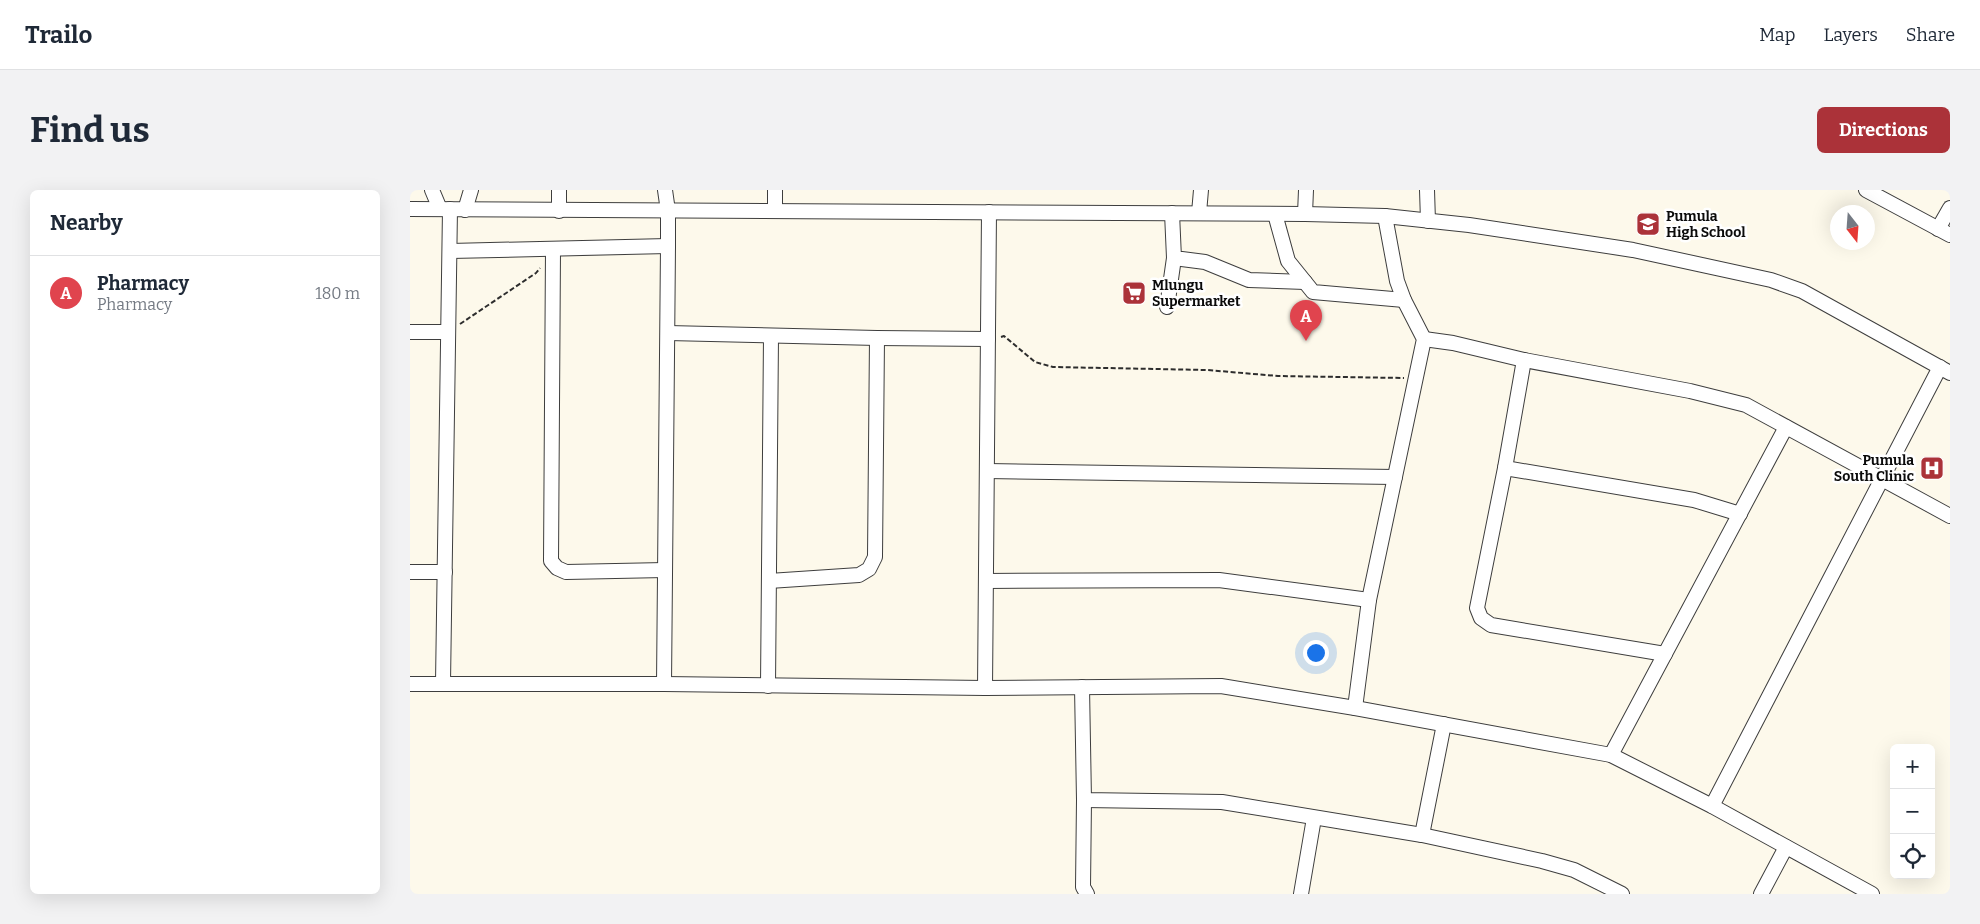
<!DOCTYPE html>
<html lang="en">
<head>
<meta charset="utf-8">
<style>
	:root { --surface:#fff; --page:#f2f2f3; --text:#1f2937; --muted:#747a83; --line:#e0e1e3; --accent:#ab3239 }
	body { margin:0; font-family:Bitter,serif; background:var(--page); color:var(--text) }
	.controls { position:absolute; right:15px; bottom:15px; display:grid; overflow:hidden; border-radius:8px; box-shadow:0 5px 20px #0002 }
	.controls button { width:45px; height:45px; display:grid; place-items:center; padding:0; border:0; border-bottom:1px solid var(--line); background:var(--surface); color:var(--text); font:25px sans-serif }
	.compass { position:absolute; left:1420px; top:15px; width:45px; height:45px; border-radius:50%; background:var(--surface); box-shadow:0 5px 20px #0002; rotate:163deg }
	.you { position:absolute; left:905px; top:462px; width:18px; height:18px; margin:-12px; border:4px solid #fff; border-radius:50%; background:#1a73e8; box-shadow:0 0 0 8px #1a73e833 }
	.badge { display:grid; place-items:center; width:32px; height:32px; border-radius:50%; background:var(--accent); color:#fff; font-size:16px; font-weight:700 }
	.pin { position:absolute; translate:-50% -41px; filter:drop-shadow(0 1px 2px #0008) }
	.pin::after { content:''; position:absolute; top:26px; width:18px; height:15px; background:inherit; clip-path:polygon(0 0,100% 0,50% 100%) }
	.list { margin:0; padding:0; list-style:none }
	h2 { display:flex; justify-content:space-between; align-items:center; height:65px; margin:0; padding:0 20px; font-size:21px }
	h2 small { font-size:16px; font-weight:400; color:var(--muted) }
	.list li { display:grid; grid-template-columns:32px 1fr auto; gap:15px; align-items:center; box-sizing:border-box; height:75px; padding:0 20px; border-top:1px solid var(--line) }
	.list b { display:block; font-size:19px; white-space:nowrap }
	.list p { margin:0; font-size:16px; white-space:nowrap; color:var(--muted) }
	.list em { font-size:16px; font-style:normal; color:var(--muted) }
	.icon { flex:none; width:28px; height:28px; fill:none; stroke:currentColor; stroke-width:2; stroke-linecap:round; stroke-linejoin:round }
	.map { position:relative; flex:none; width:1540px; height:704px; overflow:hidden; border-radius:8px }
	header { display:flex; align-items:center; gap:30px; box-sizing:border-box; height:70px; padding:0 25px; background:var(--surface); border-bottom:1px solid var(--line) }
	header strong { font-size:24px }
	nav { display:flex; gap:28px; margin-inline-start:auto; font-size:18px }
	.intro { display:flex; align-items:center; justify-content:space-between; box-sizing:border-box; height:120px; padding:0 30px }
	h1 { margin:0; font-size:35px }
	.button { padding:12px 22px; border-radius:8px; background:var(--accent); color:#fff; font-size:18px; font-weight:700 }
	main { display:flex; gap:30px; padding:0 30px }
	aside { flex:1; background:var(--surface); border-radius:8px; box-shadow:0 5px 20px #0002 }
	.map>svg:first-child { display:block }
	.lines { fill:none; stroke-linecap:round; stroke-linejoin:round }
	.minor-casing { stroke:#3e3e3e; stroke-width:16 }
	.path { stroke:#2d2d2d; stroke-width:2; stroke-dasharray:5 2.5; stroke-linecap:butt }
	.minor { stroke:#fff; stroke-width:14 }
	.labels { text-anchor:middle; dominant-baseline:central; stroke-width:5; stroke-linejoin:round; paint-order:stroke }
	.poi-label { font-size:14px; font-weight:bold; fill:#0b0b0b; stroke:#fff; text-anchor:start }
</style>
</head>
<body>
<header>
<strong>Trailo</strong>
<nav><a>Map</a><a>Layers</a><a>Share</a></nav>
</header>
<div class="intro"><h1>Find us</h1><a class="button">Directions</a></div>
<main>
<aside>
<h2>Nearby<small></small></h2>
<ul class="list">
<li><span class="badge" style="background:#e0444e">A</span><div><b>Pharmacy</b><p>Pharmacy</p></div><em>180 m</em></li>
</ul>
</aside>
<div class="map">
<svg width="1540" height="704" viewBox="0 0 1540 704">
	<rect width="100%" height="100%" fill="#fdf9eb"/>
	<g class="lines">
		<g class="minor-casing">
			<g id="minor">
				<polyline points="22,0 30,19"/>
				<polyline points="149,0 149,21"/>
				<polyline points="365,0 365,21"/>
				<polyline points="1017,0 1018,31"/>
				<polyline points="1456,0 1540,45"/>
				<polyline points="0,19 895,24 975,26 1059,35 1223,60 1361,90 1392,101 1540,183"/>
				<polyline points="55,20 61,0"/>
				<polyline points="762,23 764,68 795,72 839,90 895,92"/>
				<polyline points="789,23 791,0"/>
				<polyline points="865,24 878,71 903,102 994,110"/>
				<polyline points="895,24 896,0"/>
				<polyline points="1528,39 1540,18"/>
				<polyline points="143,60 141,371 147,378 156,382 255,380"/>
				<polyline points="40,61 258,56"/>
				<polyline points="757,117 764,68"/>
				<polyline points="0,142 38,142"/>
				<polyline points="258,143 467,148 578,149"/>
				<polyline points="1014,149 1043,153 1114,170 1280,201 1336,215 1540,326"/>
				<polyline points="1114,170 1095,278 1067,418 1071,428 1081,435 1255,464"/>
				<polyline points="1095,278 1284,310 1330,324"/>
				<polyline points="577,281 985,287"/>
				<polyline points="0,382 35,382"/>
				<polyline points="359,391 449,385 459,379 465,367 467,148"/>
				<polyline points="576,391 809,390 959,410"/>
				<polyline points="33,493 40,19"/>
				<polyline points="0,494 254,494 575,498 811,496 945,518 1201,565 1302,616 1462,704"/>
				<polyline points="254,494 258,56 258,21 255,0"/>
				<polyline points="358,496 361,146"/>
				<polyline points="672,497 674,610 812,612 1012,645 1132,671 1164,680 1212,704"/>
				<polyline points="575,498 579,22"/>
				<polyline points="945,518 959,410 1014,149 994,110 987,91 975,26"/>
				<polyline points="1201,565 1376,237"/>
				<polyline points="674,610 673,697 677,704"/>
				<polyline points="1302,616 1530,177"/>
				<polyline points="1012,645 1034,534"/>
				<polyline points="891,704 904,628"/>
				<polyline points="1351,704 1376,657"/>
			</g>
		</g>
		<g class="path">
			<polyline points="50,134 126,83 130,78"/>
			<polyline points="591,147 594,146 625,172 643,177 797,180 868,186 994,188"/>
		</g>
		<use href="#minor" class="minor"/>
	</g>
	<defs>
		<g id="school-square" transform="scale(1.25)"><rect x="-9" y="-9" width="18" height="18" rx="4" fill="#ab3239" stroke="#fff"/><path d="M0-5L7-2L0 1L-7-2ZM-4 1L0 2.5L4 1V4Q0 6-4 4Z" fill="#fff"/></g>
		<g id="supermarket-square" transform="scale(1.25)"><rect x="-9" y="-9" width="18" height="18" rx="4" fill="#ab3239" stroke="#fff"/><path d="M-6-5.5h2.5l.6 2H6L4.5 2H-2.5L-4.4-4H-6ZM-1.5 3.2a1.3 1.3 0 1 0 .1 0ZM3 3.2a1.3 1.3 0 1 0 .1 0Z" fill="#fff"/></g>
		<g id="hospital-square" transform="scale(1.25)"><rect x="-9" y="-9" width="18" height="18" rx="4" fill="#ab3239" stroke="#fff"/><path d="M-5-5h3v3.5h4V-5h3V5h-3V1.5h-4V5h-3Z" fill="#fff"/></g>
	</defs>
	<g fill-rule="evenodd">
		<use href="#school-square" x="1238" y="34"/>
		<use href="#supermarket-square" x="724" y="103"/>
		<use href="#hospital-square" x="1522" y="278"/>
	</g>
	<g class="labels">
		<g class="poi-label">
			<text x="1256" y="26">Pumula<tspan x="1256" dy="16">High School</tspan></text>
			<text x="742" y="95">Mlungu<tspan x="742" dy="16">Supermarket</tspan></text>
			<text x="1504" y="270" text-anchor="end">Pumula<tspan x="1504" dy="16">South Clinic</tspan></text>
		</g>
	</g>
</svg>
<div class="controls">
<button>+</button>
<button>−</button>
<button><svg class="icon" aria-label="locate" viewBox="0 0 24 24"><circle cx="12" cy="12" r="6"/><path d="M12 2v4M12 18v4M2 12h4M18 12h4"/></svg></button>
</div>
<svg class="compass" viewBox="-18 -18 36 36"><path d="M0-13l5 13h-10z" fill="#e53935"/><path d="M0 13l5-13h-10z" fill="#747a83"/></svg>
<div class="you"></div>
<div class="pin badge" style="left:896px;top:151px;background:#e0444e">A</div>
</div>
</main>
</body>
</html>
